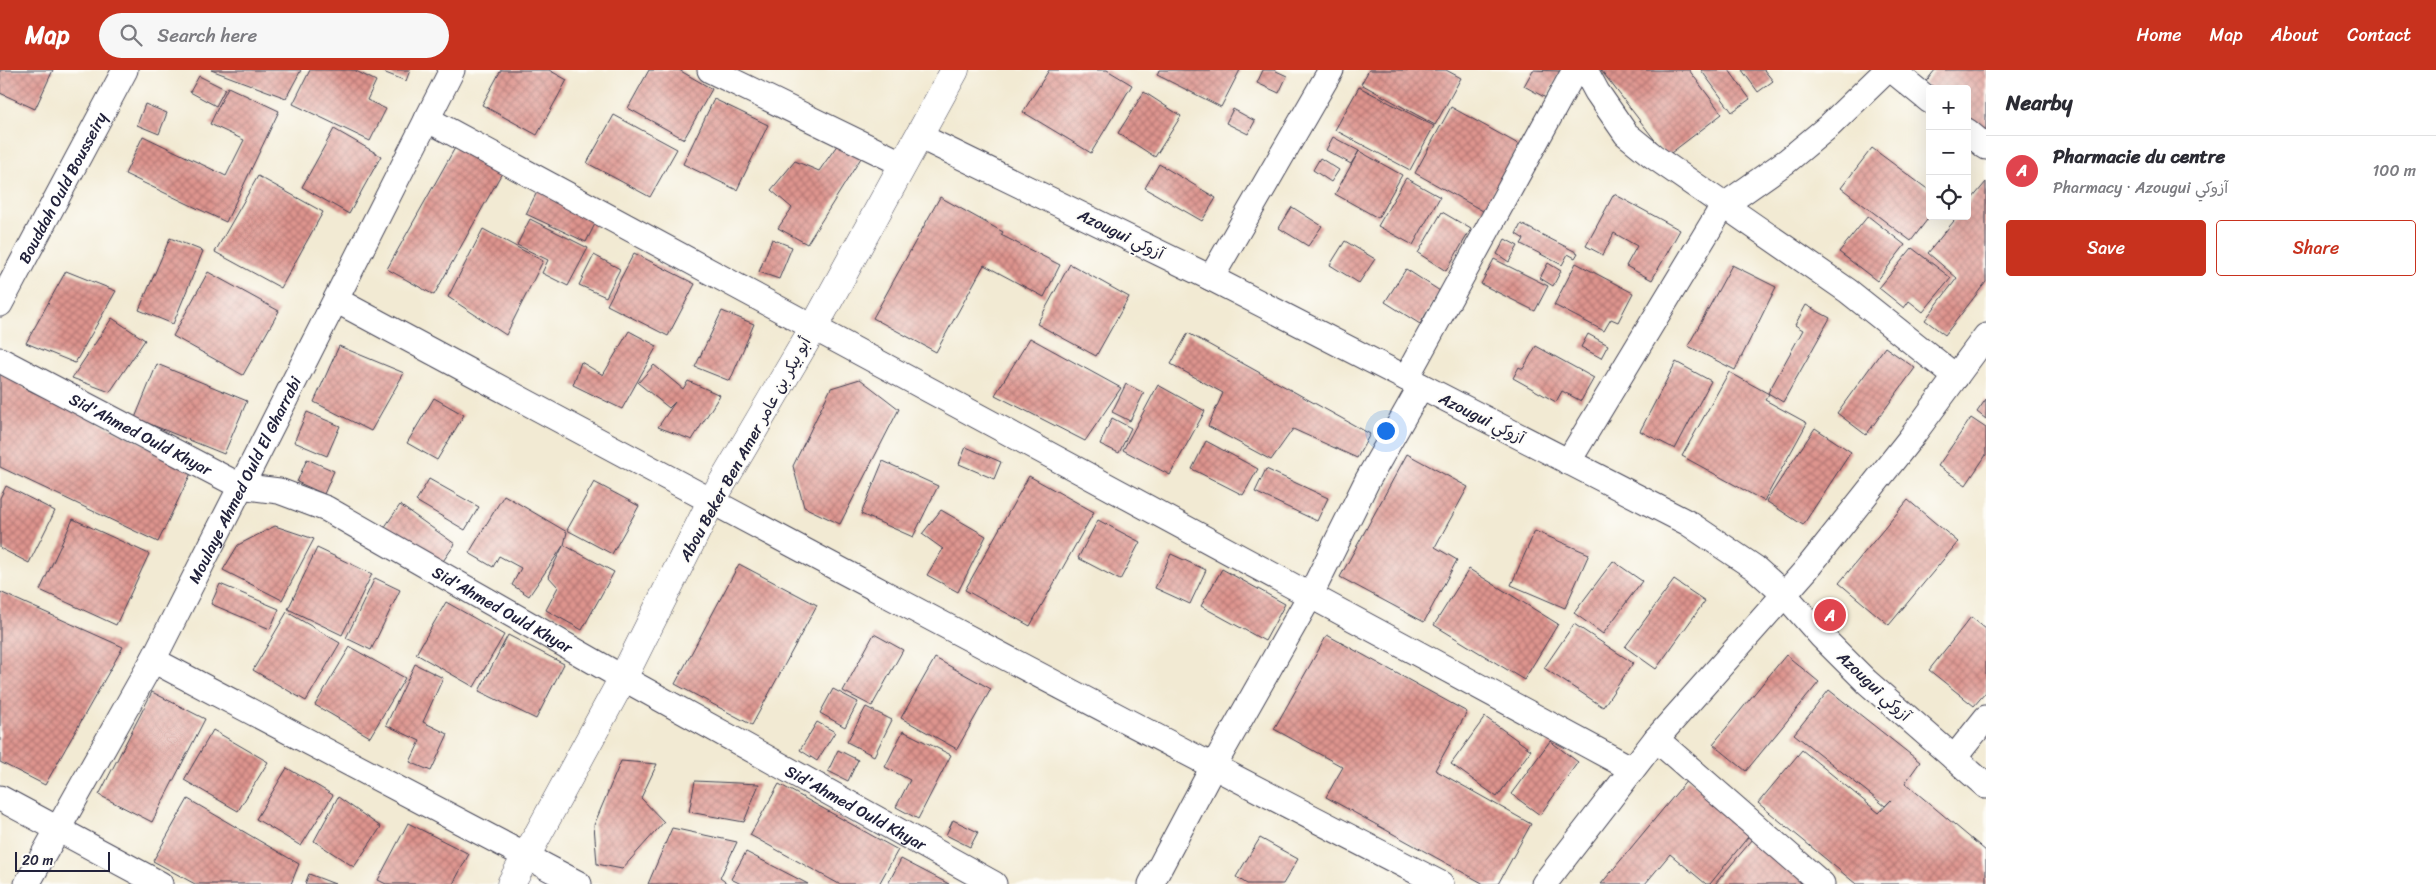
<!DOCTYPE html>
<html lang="en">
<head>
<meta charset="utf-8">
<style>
	:root { --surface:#fff; --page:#f7f7f7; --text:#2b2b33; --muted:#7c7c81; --line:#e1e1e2; --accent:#c8321e }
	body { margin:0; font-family:Sriracha,"Playpen Sans Arabic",sans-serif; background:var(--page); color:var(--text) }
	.controls { position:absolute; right:15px; top:15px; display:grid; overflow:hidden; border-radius:5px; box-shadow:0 5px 20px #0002 }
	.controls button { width:45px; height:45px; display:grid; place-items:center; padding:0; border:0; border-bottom:1px solid var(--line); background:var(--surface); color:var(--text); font:25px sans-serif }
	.scale { position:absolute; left:15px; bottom:12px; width:95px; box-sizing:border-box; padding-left:5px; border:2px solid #22223b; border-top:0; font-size:14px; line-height:18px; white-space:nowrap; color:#22223b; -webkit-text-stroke:4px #fdfcf7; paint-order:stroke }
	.you { position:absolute; left:1385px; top:360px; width:18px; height:18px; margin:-12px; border:4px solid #fff; border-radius:50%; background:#1a73e8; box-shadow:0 0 0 8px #1a73e833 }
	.badge { display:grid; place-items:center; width:32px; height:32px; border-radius:50%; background:var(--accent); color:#fff; font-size:16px; font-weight:700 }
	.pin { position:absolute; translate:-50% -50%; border:2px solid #fff; box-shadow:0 1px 5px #0006 }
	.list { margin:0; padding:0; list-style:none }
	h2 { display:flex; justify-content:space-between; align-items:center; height:65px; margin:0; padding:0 20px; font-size:21px }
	h2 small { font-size:16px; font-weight:400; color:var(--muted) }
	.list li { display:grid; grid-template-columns:32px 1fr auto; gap:15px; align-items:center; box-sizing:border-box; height:70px; padding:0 20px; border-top:1px solid var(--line) }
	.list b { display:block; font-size:19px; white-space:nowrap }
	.list p { margin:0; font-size:16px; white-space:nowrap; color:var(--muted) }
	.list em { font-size:16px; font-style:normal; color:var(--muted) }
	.actions { display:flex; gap:10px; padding:15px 20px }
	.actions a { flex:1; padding:11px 0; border:1px solid var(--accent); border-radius:5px; text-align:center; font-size:18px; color:var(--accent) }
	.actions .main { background:var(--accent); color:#fff }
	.icon { flex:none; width:28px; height:28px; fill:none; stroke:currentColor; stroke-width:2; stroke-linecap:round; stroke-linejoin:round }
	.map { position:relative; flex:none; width:1986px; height:814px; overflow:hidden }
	header { display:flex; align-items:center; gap:30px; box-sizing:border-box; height:70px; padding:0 25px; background:var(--accent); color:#fff }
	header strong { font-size:24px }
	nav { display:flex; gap:28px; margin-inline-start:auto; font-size:18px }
	.search { width:350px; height:45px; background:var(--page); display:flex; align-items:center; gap:12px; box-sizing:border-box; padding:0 18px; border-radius:28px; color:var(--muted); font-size:19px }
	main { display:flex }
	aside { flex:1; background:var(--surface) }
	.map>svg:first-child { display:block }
	.building { fill:url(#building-cross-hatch) }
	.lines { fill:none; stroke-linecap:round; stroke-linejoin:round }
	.minor-casing { stroke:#414052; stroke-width:27 }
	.tertiary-casing { stroke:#414052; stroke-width:29 }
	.minor { stroke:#fff; stroke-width:25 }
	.tertiary { stroke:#fff; stroke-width:28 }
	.labels { text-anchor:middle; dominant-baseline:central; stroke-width:4; stroke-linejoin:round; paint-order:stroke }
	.street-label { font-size:16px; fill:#22223b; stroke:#fdfcf7 }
</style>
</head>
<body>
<header>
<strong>Map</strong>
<div class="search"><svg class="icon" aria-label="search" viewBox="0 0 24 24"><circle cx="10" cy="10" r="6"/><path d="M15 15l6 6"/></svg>Search here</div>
<nav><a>Home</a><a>Map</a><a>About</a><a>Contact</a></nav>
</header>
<main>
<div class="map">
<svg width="1986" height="814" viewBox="0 0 1986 814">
	<defs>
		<pattern id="building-cross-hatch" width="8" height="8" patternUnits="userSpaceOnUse" patternTransform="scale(1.25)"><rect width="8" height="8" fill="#de948e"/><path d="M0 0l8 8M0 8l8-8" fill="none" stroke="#b47875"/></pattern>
	</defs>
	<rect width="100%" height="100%" fill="#fdfcf7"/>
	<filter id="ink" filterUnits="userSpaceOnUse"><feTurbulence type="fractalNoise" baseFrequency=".02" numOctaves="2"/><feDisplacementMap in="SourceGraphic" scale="10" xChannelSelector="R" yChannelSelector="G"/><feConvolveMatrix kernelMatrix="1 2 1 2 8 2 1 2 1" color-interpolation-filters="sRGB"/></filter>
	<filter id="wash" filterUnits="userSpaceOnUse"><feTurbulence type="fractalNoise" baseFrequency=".0096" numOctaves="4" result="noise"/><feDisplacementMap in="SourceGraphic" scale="20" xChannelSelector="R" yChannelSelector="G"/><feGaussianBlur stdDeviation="1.12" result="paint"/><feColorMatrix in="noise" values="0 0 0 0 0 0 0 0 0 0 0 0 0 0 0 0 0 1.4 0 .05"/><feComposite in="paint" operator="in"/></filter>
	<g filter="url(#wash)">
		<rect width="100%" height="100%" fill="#f2ead3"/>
		<g id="blocks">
			<g class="building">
				<polygon points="0,0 53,0 35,39 0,23"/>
				<polygon points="211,0 301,0 286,28"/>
				<polygon points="310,0 354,0 376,11 367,30 386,39 370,71 293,34"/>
				<polygon points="378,0 410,0 406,11"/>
				<polygon points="501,0 549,0 567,10 537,65 482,35"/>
				<polygon points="649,0 679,0 712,19 684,69 628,38"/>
				<polygon points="1049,0 1107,0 1132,15 1091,83 1023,42"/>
				<polygon points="1159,0 1240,0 1221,37 1157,5"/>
				<polygon points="1263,0 1274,0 1287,6 1279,23 1257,13"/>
				<polygon points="1369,0 1446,0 1461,8 1435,55 1361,14"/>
				<polygon points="1533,0 1561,1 1546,28 1524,16"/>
				<polygon points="1601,0 1689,0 1722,44 1667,86"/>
				<polygon points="1701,0 1729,0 1750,29 1732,42"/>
				<polygon points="1742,0 1764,0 1773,11 1758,22"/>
				<polygon points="1935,0 1986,0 1986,62 1967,47 1967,19 1930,19 1924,14"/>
				<polygon points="199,6 225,19 216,36 190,22"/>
				<polygon points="228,17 279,41 226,152 125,104 143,66 226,106 244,70 210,54"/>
				<polygon points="1359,17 1434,56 1410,100 1335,60"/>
				<polygon points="1144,22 1181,46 1155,87 1118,63"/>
				<polygon points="714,29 768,55 737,120 683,94"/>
				<polygon points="145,34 167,43 159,64 137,55"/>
				<polygon points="1451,37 1520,75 1483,141 1415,103"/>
				<polygon points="1233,39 1255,51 1248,64 1226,53"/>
				<polygon points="614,45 677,79 650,127 587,93"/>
				<polygon points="334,59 381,86 349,144 302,117"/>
				<polygon points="1333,67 1359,81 1351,94 1326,80"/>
				<polygon points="838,74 861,88 807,174 778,158 792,138 771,120 795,91 819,101"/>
				<polygon points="456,76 503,101 434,225 387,199"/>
				<polygon points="1872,78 1930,121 1930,146 1911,171 1841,118"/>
				<polygon points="1359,81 1402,105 1378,148 1335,124"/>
				<polygon points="1320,88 1339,100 1331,112 1313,100"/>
				<polygon points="1159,94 1216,128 1202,151 1145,118"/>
				<polygon points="258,106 323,142 281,218 215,182"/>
				<polygon points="1406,108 1440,127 1413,175 1378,156"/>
				<polygon points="1986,112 1986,212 1945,265 1925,250 1957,208 1928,183 1958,146 1967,146 1967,135"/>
				<polygon points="540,116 598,148 586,172 526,144"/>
				<polygon points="1614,124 1680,160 1652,210 1626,196 1637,176 1614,163 1603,185 1586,176"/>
				<polygon points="940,127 1003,162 1001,165 1060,195 1044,227 984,195 936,282 873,248"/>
				<polygon points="1292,137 1322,156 1308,176 1279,158"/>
				<polygon points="1442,142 1471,159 1446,201 1418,183"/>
				<polygon points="1868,146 1905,175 1877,211 1839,182"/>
				<polygon points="530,149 588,178 568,216 542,203 548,190 517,175"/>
				<polygon points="1521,154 1578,183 1575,188 1568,184 1562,195 1521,174 1524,169 1516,164"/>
				<polygon points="483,159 543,191 506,265 448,227"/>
				<polygon points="170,168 203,181 173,254 139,240"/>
				<polygon points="772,169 792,177 779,209 759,202"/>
				<polygon points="1505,169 1518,176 1509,192 1497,184"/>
				<polygon points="1345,171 1375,189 1359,213 1330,195"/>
				<polygon points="1912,178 1951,208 1923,242 1909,231 1904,238 1879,218"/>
				<polygon points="634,183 695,214 668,266 607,235"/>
				<polygon points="594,185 620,199 606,227 579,215"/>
				<polygon points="1494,189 1548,216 1535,241 1481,214"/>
				<polygon points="1548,193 1561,201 1553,216 1540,208"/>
				<polygon points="1576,193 1633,223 1618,252 1611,249 1604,261 1554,235"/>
				<polygon points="1070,194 1129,227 1096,286 1037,254"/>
				<polygon points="1732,195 1776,217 1735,300 1688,276"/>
				<polygon points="1406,199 1440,221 1420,254 1385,232"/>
				<polygon points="66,201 116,221 75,293 26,273"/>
				<polygon points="208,202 279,241 243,305 173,266"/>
				<polygon points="1806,235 1830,248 1783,332 1768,323 1803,260 1795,255"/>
				<polygon points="722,241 754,254 730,311 695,297"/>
				<polygon points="112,248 145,270 110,322 72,308"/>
				<polygon points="629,261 657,276 622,339 573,315 581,292 603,305"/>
				<polygon points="1188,263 1370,364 1357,388 1293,359 1271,390 1208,356 1223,323 1171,294"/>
				<polygon points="1588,264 1608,275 1601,288 1581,277"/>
				<polygon points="1030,268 1121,318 1085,371 995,325"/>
				<polygon points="339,276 404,303 371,361 314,332"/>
				<polygon points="1536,276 1594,308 1581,331 1562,321 1556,332 1513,308 1519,297 1523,299"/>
				<polygon points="1885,277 1915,298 1866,365 1837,343"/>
				<polygon points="1676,292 1711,311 1675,379 1640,361"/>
				<polygon points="157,294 247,331 224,384 135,348"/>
				<polygon points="654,295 683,319 688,311 720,325 692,370 658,357 675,332 669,338 638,313"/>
				<polygon points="0,302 24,313 22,317 194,397 158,472 0,397"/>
				<polygon points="1729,302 1769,324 1765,330 1807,353 1764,431 1682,386"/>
				<polygon points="860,309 899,339 840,454 804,437 793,396 831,318"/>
				<polygon points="1126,314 1144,323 1130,351 1112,342"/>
				<polygon points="1158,315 1205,341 1170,405 1123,380"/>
				<polygon points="434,328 464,345 437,390 407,373"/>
				<polygon points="1986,329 1986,349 1977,342"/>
				<polygon points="307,342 340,356 327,386 294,372"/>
				<polygon points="1112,348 1131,358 1119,383 1100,374"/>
				<polygon points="1971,348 1986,358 1986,385 1966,415 1938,396"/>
				<polygon points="1815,358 1851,382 1803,455 1766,431"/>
				<polygon points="1206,371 1258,399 1243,425 1192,399"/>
				<polygon points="966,377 1001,392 994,409 959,394"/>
				<polygon points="1407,384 1468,417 1435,477 1457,490 1424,552 1340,507"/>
				<polygon points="307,389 334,401 324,424 297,412"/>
				<polygon points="883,391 938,416 913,467 861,444"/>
				<polygon points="1266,399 1328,428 1317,451 1255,422"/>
				<polygon points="1029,406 1094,442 1030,556 965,520"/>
				<polygon points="429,409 479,437 465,460 416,431"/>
				<polygon points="594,412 639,436 612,484 567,460"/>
				<polygon points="6,416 55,441 29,493 0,478 0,428"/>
				<polygon points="504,425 567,462 564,475 614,502 582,560 546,540 558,517 548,506 563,476 529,526 512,515 521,498 499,486 493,497 469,483"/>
				<polygon points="1908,430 1958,472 1889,555 1839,513"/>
				<polygon points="400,435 455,474 439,497 384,458"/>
				<polygon points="941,440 986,466 958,522 927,505 943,479 922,464"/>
				<polygon points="73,449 149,484 116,555 40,520"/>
				<polygon points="1098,450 1140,472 1120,510 1078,488"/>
				<polygon points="275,456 314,469 282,530 223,500 238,475"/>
				<polygon points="1535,461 1589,484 1565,538 1511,515"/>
				<polygon points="317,478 372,504 342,565 288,539"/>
				<polygon points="1171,484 1206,500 1190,534 1155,518"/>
				<polygon points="1613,491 1642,511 1603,564 1574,543"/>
				<polygon points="739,494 817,535 752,655 675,614"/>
				<polygon points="1222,499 1285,534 1265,571 1201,536"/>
				<polygon points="1469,499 1558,554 1524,610 1434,555"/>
				<polygon points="375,508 400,520 371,580 346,568"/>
				<polygon points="1674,510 1705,531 1656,599 1625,577"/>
				<polygon points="220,514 279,539 270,559 211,534"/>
				<polygon points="0,522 123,577 45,715 0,692"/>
				<polygon points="446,532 504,565 474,617 416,584"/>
				<polygon points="287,542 340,573 306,631 253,600"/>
				<polygon points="1971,547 1986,559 1986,622 1974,636 1929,600"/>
				<polygon points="1574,554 1633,593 1603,637 1544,598"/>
				<polygon points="874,564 903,580 872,636 843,621"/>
				<polygon points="508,565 564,594 536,649 479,621"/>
				<polygon points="1327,565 1467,642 1435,700 1531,754 1498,814 1484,814 1326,727 1343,697 1274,659"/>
				<polygon points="350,577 405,608 370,667 315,635"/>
				<polygon points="1786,585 1819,612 1746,701 1713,674"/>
				<polygon points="935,588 991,619 957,679 901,648"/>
				<polygon points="415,594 443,608 423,652 448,664 431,701 410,692 420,671 386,655"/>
				<polygon points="833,619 858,632 845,657 820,643"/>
				<polygon points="1829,620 1920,692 1905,713 1986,781 1986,814 1856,814 1758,733 1802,680 1879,743 1891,730 1885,736 1794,664"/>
				<polygon points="152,622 205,649 152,752 99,725"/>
				<polygon points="866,637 892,650 874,686 847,672"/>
				<polygon points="1485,647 1531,680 1497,727 1451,694"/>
				<polygon points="817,652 835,662 817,691 800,680"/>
				<polygon points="213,660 268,692 238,741 184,710"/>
				<polygon points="903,661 951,685 918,749 896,737 910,710 885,697"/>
				<polygon points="1550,671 1578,692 1540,745 1511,724"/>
				<polygon points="838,680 858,690 848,711 828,701"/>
				<polygon points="621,691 657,694 641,728 664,752 622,799 597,794 594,755"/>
				<polygon points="287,698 333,725 301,776 256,749"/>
				<polygon points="1688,709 1752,762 1710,814 1706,814 1670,784 1645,814 1601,814"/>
				<polygon points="695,711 759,714 744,752 689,742"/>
				<polygon points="779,714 898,780 879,814 839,814 750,765"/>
				<polygon points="338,727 381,757 354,797 314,771"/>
				<polygon points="188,729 299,794 291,814 195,814 153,791"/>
				<polygon points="953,750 978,762 970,777 946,765"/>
				<polygon points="408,753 469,784 453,814 386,814 378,810"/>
				<polygon points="672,758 737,772 720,808 728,814 648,814"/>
				<polygon points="1260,768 1298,789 1283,814 1247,814 1236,807"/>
				<polygon points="1753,769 1807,814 1715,814"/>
				<polygon points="746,782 808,814 741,814 731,809"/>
				<polygon points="901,789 949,814 888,814"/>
				<polygon points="309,804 335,814 305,814"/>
			</g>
		</g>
	</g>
	<g filter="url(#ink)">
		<use href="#blocks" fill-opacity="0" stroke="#414052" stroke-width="1"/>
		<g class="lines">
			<g class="minor-casing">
				<g id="minor">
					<polyline points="710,0 903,94"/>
					<polyline points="1585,0 1597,22 1626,64 1653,86 1848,221 1956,307"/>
					<polyline points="1892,0 1930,31"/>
					<polyline points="427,49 1632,699"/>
					<polyline points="1967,61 1986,77"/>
					<polyline points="919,66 1211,208 1688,453 1755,498 1784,524 1822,567 1867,612 1986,716"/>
					<polyline points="1211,208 1331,0"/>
					<path d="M 336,230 C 703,427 1070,624 1441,814"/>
					<path id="s1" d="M 0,234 L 125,0"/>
					<path id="s2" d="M 0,290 L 240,416 L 279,421 L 327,439 L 623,608 L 994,814"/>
					<polyline points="1406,308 1575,0"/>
					<polyline points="1568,392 1723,136 1787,91 1829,56 1887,0"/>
					<polyline points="153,590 579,814"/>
					<polyline points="1656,669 1822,814"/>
					<polyline points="1954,688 1986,648"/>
					<polyline points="0,728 160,814"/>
					<path id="s3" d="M 27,814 L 153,590 L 452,0"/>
					<polyline points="1151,814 1213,697 1310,526 1367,411 1421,316"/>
					<polyline points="1544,814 1656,669 1806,500 1910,369 1986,266"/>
				</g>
			</g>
			<g class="tertiary-casing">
				<polyline id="tertiary" points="511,814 623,608 711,432 813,259 955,0"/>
			</g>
			<use href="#minor" class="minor"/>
			<use href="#tertiary" class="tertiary"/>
		</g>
	</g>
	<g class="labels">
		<g class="street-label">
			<text stroke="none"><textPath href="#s1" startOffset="132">Bouddah Ould Bousseiry</textPath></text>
			<text transform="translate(1121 164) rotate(26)">Azougui آزوكي</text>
			<text transform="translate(1482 348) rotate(27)">Azougui آزوكي</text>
			<text stroke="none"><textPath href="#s2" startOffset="159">Sid'Ahmed Ould Khyar</textPath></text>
			<text transform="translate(745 379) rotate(-61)">Abou Beker Ben Amer أبو بيكر بن عامر</text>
			<text stroke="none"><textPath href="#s3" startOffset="459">Moulaye Ahmed Ould El Gharrabi</textPath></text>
			<text stroke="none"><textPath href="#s2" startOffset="564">Sid'Ahmed Ould Khyar</textPath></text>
			<text transform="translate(1874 616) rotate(43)">Azougui آزوكي</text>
			<text stroke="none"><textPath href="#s2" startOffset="969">Sid'Ahmed Ould Khyar</textPath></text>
		</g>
	</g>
</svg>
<div class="controls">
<button>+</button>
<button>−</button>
<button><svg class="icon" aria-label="locate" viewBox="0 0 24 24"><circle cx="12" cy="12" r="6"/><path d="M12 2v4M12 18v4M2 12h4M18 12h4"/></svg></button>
</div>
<div class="scale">20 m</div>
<div class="you"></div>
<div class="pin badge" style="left:1830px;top:545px;background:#e0444e">A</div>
</div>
<aside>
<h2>Nearby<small></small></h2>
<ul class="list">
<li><span class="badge" style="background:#e0444e">A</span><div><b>Pharmacie du centre</b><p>Pharmacy · Azougui آزوكي</p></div><em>100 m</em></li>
</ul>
<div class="actions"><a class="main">Save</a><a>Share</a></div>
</aside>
</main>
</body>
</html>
